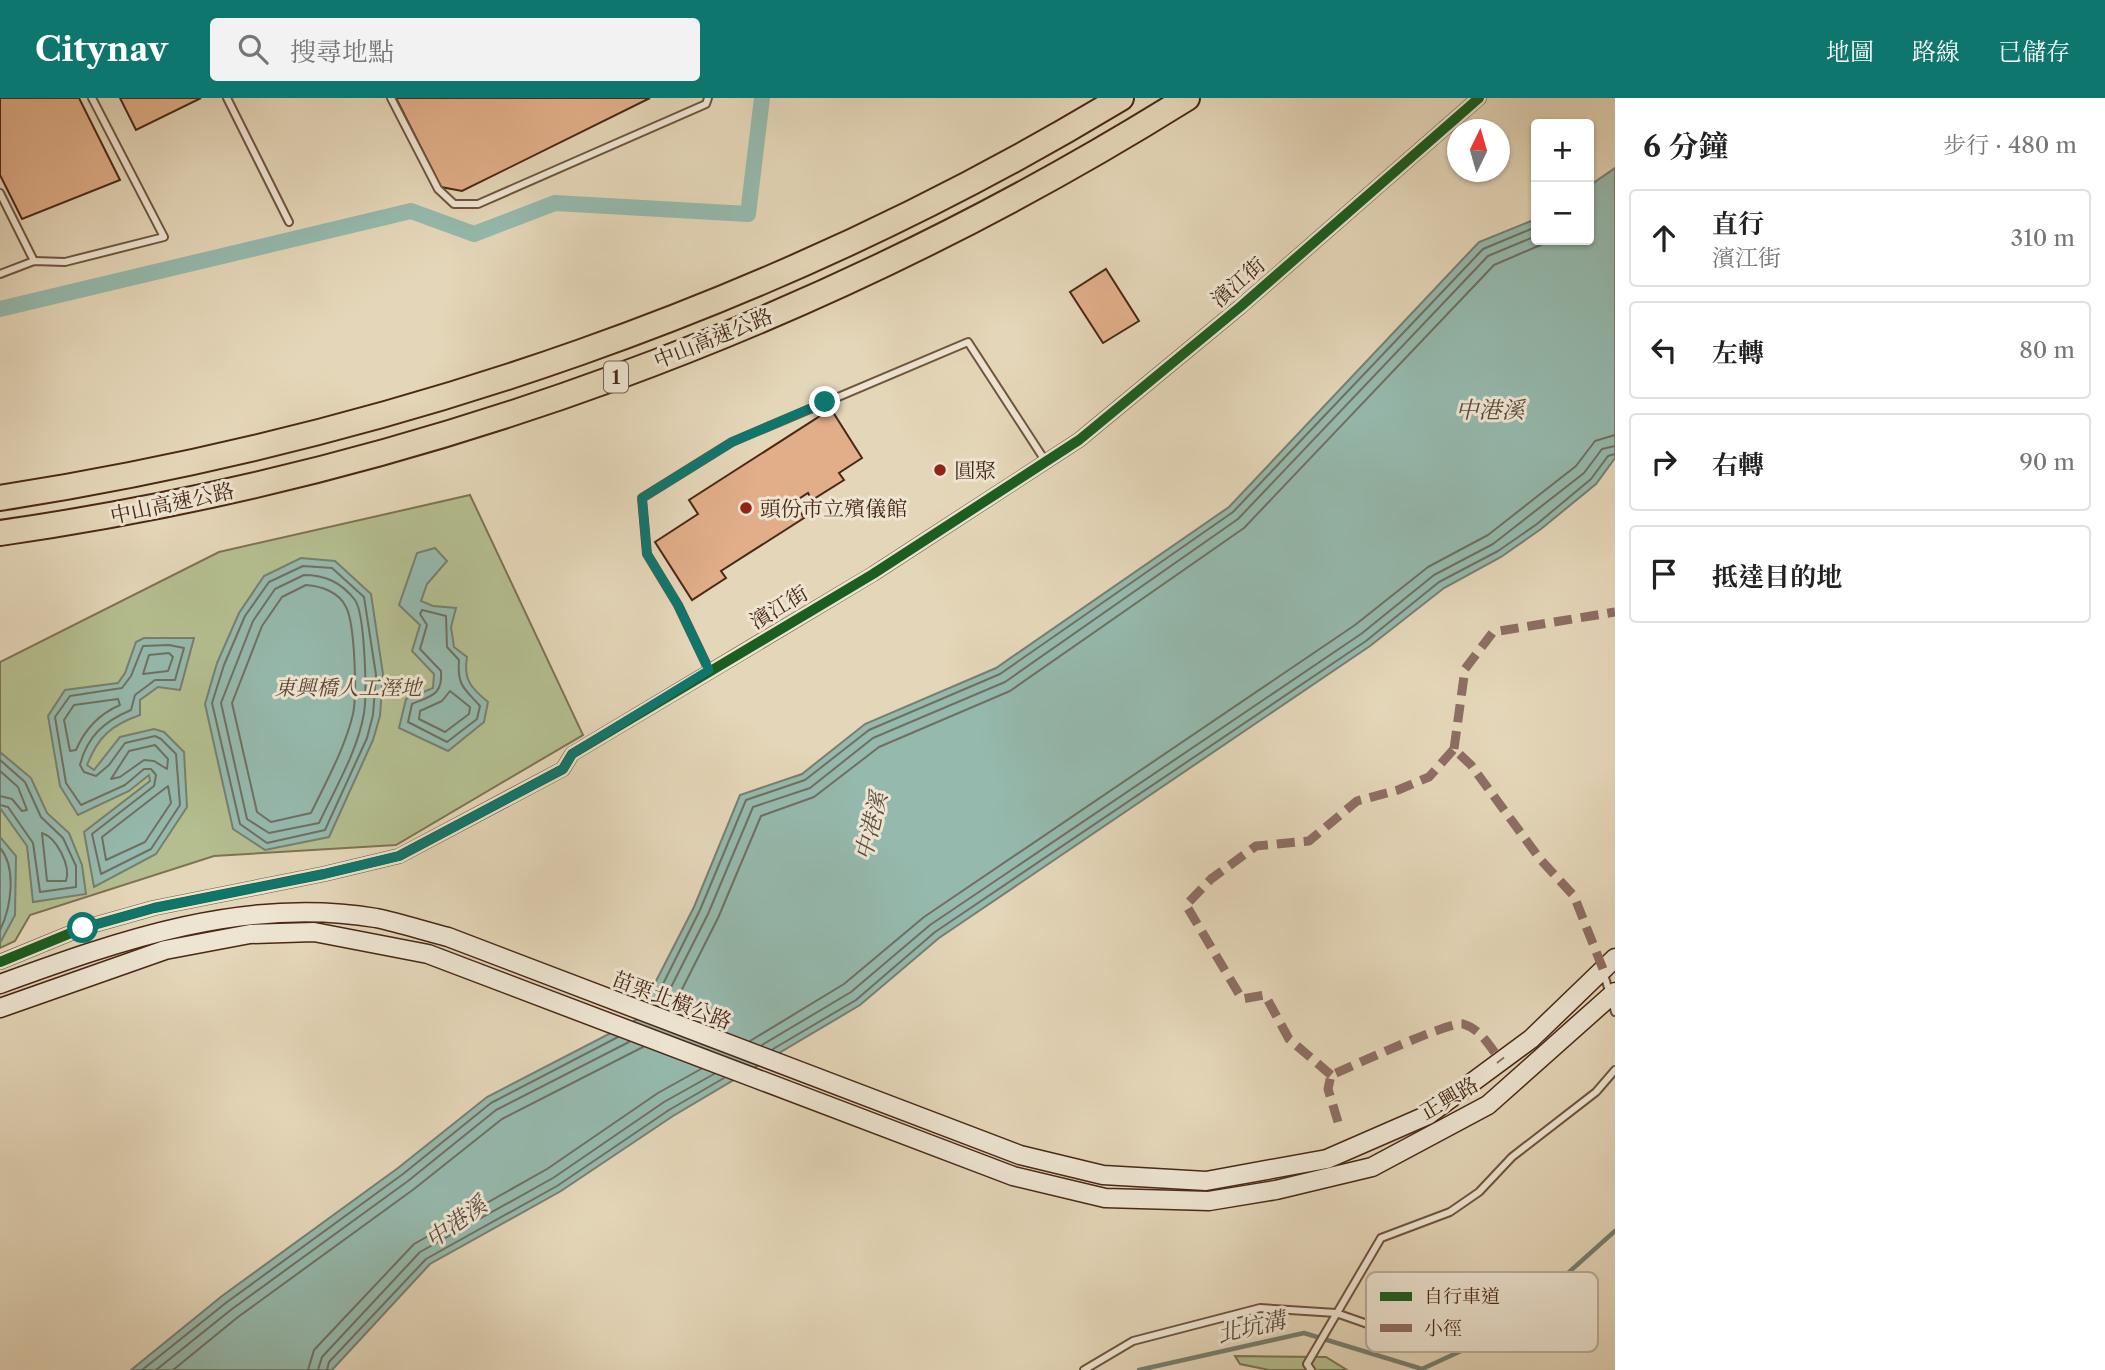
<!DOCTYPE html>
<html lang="zh-TW">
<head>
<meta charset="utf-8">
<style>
	:root { --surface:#fff; --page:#f2f2f2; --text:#222; --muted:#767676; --line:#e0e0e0; --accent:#0f766e }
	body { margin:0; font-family:"Libre Caslon Text","Noto Serif TC",serif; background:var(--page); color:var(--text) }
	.controls { position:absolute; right:21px; top:21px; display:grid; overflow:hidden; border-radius:7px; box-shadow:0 2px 5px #0004 }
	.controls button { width:63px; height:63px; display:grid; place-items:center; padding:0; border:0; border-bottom:2px solid var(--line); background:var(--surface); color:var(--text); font:35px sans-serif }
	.compass { position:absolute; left:1447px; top:21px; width:63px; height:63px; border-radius:50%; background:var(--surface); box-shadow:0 2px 5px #0004; rotate:5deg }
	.stop { position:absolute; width:21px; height:21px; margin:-16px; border:5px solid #0f766e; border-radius:50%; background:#fff }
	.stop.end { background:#0f766e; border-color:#fff; box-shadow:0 2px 7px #0008 }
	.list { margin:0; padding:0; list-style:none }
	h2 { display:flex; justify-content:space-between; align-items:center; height:91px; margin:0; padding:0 28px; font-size:30px }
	h2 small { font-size:23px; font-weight:400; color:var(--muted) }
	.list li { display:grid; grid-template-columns:46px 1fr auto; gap:21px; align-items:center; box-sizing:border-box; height:98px; margin:0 14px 14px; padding:0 14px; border:2px solid var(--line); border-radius:7px }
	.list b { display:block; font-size:26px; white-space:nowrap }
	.list p { margin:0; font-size:23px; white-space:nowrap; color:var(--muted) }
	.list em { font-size:23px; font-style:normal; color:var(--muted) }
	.icon { flex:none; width:38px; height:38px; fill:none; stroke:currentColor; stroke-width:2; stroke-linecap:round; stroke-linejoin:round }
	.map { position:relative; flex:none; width:1615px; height:1272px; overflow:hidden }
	header { display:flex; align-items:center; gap:42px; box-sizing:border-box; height:98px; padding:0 35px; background:var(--accent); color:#fff }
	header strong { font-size:33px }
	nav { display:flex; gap:38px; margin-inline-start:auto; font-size:24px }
	.search { width:490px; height:63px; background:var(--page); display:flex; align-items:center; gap:18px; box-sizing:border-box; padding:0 24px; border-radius:7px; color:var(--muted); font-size:26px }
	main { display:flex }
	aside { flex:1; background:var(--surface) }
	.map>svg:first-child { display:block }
	.green { fill:#b4be8f; stroke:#7e7352; stroke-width:2 }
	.water { fill:#95b9ad; stroke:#777f70; stroke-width:2 }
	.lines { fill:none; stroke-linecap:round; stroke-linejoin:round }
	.shore { stroke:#6f7061; stroke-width:2 }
	.stream { stroke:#777f70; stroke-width:4.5 }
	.canal { stroke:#95b9ad; stroke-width:16 }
	.building { fill:#e1ae89; stroke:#492815; stroke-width:2 }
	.service-casing { stroke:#70543e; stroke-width:10 }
	.minor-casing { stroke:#70543e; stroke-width:16 }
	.secondary-casing { stroke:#492815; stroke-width:21 }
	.motorway-casing { stroke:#492815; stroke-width:28 }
	.service { stroke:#ede4d1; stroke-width:6 }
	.minor { stroke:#ede4d1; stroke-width:12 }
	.secondary { stroke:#ede4d1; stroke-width:18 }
	.motorway { stroke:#e4d6b8; stroke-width:24 }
	.quiet { stroke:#8d6e63; stroke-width:9; stroke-dasharray:18 9; stroke-linecap:butt }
	.cycleway-casing { stroke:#ede4d1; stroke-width:15 }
	.cycleway { stroke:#1b5e20; stroke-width:10 }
	.route { stroke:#0f766e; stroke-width:9 }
	.poi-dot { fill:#8f2418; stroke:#ede4d1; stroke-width:2.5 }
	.labels { text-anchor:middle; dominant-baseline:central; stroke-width:6; stroke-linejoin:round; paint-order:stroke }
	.shield { fill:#ede4d1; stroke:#7a604d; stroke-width:2 }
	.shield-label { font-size:19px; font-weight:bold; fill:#492815 }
	.street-label { font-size:21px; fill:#492815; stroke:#ede4d1 }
	.poi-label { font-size:21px; fill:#492815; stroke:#ede4d1; text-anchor:start }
	.park-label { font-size:21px; font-style:italic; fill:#5e462d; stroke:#ede4d1 }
	.water-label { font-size:23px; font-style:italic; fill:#5c4c3b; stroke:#ede4d1 }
	.key { fill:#ede4d1; stroke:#bcac99; stroke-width:2 }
	.key-label { font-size:19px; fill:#492815 }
</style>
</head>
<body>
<header>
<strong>Citynav</strong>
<div class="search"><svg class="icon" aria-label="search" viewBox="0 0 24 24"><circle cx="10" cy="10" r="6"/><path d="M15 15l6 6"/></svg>搜尋地點</div>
<nav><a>地圖</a><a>路線</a><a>已儲存</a></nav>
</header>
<main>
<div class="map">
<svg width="1615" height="1272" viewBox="0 0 1615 1272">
	<rect width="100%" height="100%" fill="#e4d6b8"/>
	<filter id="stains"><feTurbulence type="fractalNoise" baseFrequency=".00286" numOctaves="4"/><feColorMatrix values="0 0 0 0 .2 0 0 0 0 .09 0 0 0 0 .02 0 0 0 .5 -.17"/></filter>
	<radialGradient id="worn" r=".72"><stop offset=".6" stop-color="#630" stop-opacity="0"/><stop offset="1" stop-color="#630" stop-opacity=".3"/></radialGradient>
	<g class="green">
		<polygon points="470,397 583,637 396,747 214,758 30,817 15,843 0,850 0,564 219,454"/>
		<polygon points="1235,1258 1326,1259 1347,1272 1269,1272 1240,1266"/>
	</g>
	<g class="water">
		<polygon points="1615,70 1615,360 1596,386 1541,431 1501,459 1444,490 1370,548 939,840 860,907 673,1018 561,1093 430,1166 332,1272 131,1272 222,1198 398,1070 487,999 636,922 694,809 740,697 802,676 865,626 996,570 1229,409 1479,144 1536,121 1536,142 1589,142 1589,88"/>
		<path d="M 435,450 L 447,463 L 427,486 L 421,503 L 433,508 L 456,510 L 451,529 L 454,549 L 467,559 C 463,582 471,590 488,604 L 484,624 L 448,653 L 399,630 L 406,601 L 433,590 L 434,576 L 412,553 L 420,527 L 399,507 L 417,455 Z"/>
		<polygon points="301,460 335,463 371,496 383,576 380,618 373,642 329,739 265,752 233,731 205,606 217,565 239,515 264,478"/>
		<path d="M 144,540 L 194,540 L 180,592 L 158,589 L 140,602 L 140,617 C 111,627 98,639 87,667 L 94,672 L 120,639 L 154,631 L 164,634 L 184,654 L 187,709 L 156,756 L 94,789 L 84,734 L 150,683 L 149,677 L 129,693 L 78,717 L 60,688 L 48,618 L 65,592 L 118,585 L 125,575 L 136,544 Z"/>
		<polygon points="0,654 31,680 47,715 69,735 82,767 86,796 33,804 27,748 0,710"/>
		<polygon points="0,739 16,758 15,817 0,845"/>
	</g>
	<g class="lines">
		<g class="shore">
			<polygon points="303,468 332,470 364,499 376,577 373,617 367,640 325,732 267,745 240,726 212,605 224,567 245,518 269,484"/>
			<path d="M 304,477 C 325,477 341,484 355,502 C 365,516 367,596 364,615 C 358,652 335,691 319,725 L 269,735 L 247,721 L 221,605 L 253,523 L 275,491 Z"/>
			<path d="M 306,487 C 321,488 339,494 346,509 C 355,526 357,597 353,616 C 345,650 326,684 311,715 L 271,724 L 257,714 L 232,605 L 262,528 L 282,499 Z"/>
			<path d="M 422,512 L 446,518 L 447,549 L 459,562 C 457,588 464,590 480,608 L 477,621 L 447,644 L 408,624 L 412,606 C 431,598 443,597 441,573 L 420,551 L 427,527 L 420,516 Z"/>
			<path d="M 169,547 L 184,550 L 175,582 L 155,582 L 135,597 L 131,612 C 105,623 87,638 80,667 L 84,674 L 96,678 L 109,667 L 125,645 L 155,638 L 161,641 L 176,656 L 180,707 L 151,751 L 101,776 L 92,736 L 154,688 L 156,677 L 151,671 L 144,671 L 125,687 L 81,707 L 66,685 L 55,619 L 70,598 L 122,590 L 131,578 L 143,548 Z"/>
			<polygon points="169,555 173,559 168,573 143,576 149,557"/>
			<polygon points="450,593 470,609 469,616 445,634 419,621 420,613 442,603"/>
			<path d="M 118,601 L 120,607 C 99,616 85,631 76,652 L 70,653 L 64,622 L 74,607 Z"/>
			<polygon points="155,647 168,661 167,671 154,663 144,662 120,679 111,681 129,653"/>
			<polyline points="0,662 25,684 41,719 63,740 76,768 76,789 40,794 33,745 8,709 0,707"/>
			<polyline points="0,673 18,689 27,712 22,713 12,701 0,698"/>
			<polygon points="168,688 171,705 145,744 106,762 102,739"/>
			<path d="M 42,735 C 57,740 71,768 66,783 L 47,783 Z"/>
			<path d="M 0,750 C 17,770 11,810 0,832"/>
			<polyline points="653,906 700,812 746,702 805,682 869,632 1000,576 1233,414 1483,151 1536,129"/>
			<polyline points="661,909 708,816 753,709 810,690 873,640 1005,584 1238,421 1488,158 1536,138"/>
			<polyline points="671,913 718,820 761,718 814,699 879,649 1010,593 1244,430 1494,167 1552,142"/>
			<polyline points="750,943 844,886 924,819 1355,527 1428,469 1488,437 1576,368 1595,343 1615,337"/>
			<polyline points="762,947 851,894 930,827 1361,536 1434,477 1493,446 1584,375 1602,351 1615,348"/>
			<polyline points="773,951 856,902 935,834 1366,543 1439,484 1498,453 1537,426 1591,381 1608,358 1615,356"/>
			<polyline points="142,1272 227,1204 403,1076 491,1005 618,939"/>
			<polyline points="156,1272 232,1211 408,1083 496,1012 629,944"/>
			<polyline points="173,1272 238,1219 414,1091 502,1021 643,949"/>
			<polyline points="308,1272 314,1252 414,1146 547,1071 658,995 701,971"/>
			<polyline points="318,1272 322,1259 420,1154 553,1080 664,1004 714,976"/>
			<polyline points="327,1272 329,1264 426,1161 557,1088 669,1012 724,980"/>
		</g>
		<polyline class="stream" points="1139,1272 1304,1235 1422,1271 1502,1234 1615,1133"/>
		<polyline class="canal" points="0,211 411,113 474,136 555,105 748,116 762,0"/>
	</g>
	<g class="building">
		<polygon points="0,0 79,0 120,82 22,121 0,77"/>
		<polygon points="120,0 201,0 136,32"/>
		<polygon points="396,0 650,0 462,93 441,89"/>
		<polygon points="1106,171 1139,223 1103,245 1070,194"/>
		<polygon points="831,311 862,360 839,375 844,382 812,402 808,395 794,404 804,420 721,473 726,480 692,502 655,444 698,416 689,402"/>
	</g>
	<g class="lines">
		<g class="service-casing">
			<g id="service">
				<polyline points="227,0 289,124"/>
				<polyline points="391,0 438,91 454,106 478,106 706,6 708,0"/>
				<polyline points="0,95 34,163"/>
				<polyline points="0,176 34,163 65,164 164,139 92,0"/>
				<polyline points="709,572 678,507 647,456 642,400 732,344 968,244 1046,364"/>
				<polyline points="1604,876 1615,914"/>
				<polyline points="1084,1272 1133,1243 1260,1210 1336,1215 1419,1244"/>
				<polyline points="1311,1272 1307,1266 1381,1140 1450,1114 1479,1094 1512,1059 1596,994 1615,972"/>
			</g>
		</g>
		<g class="minor-casing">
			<polyline id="minor" points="0,864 83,830 154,810 324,776 399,758 563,671 572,656 873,476 1079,342 1240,209 1479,0"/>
		</g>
		<g class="secondary-casing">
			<g id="secondary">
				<path d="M 0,886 C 121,842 245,798 376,820 C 400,825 424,833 448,839 L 1020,1057 L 1103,1077 L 1206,1083 L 1327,1061 L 1428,1017 L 1531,941 L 1615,860"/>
				<polyline points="0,910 165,852 250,836 314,834 428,856 1013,1078 1105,1100 1209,1103 1276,1092 1372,1069 1488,1007 1615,894"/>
			</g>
		</g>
		<g class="motorway-casing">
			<g id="motorway">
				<path d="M 0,400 C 394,338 779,207 1121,0"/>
				<path d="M 0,435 C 419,375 827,225 1187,0"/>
			</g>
		</g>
		<use href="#service" class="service"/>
		<use href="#minor" class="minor"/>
		<use href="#secondary" class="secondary"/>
		<use href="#motorway" class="motorway"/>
		<g class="quiet">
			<polyline points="1454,651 1465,571 1493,534 1615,514"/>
			<polyline points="1331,977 1289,941 1265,897 1242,901 1186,807 1211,781 1256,748 1309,743 1357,703 1398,692 1429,679 1454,651 1471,667 1540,761 1574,798 1603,871"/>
			<path d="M 1338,1024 L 1328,991 L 1331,977 C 1351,969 1449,923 1463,926 C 1481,931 1490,949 1501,963"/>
		</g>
		<g class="cycleway-casing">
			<polyline id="cycleway" points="0,864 83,830 154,810 324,776 399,758 563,671 572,656 873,476 1079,342 1240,209 1479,0"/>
		</g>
		<use href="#cycleway" class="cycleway"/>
	</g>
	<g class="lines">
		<polyline class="route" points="83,830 154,810 324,776 399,758 563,671 572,656 709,572 678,507 647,456 642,400 732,344 825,304"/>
	</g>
	<g class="poi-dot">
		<circle cx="940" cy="372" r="7"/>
		<circle cx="746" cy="410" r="7"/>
	</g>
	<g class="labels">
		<rect class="shield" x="604" y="263.5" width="24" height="31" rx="5"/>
		<g class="shield-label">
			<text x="616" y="279">1</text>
		</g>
		<g class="street-label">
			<text transform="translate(1238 184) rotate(-41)">濱江街</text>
			<text transform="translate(713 240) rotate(-22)">中山高速公路</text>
			<text transform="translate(172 405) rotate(-12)">中山高速公路</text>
			<text transform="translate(779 509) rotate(-31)">濱江街</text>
			<text transform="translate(672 902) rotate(21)">苗栗北橫公路</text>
			<text transform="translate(1449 1000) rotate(-30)">正興路</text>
		</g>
		<g class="poi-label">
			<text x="954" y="372">圓聚</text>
			<text x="760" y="410">頭份市立殯儀館</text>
		</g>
		<g class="park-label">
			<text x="348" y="589">東興橋人工溼地</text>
		</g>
		<g class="water-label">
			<text x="1490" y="312">中港溪</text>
			<text transform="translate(871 728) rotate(-76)">中港溪</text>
			<text transform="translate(456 1124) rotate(-36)">中港溪</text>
			<text transform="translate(1251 1229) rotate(-13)">北坑溝</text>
		</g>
	</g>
	<rect x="1366" y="1174" width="232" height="80" rx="10" class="key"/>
	<rect x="1380" y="1194" width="32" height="9" fill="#1b5e20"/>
	<rect x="1380" y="1226" width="32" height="8" fill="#8d6e63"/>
	<g class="key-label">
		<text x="1424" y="1205">自行車道</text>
		<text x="1424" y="1237">小徑</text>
	</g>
	<rect width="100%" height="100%" filter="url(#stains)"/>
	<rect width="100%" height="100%" fill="url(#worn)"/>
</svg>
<div class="controls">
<button>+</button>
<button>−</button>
</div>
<svg class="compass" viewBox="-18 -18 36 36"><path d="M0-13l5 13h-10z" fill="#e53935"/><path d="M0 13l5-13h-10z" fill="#767676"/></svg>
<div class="stop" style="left:83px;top:830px"></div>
<div class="stop end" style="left:825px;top:304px"></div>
</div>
<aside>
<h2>6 分鐘<small>步行 · 480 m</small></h2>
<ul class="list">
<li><svg class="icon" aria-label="ahead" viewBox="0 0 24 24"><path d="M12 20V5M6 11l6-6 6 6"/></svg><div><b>直行</b><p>濱江街</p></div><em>310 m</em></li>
<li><svg class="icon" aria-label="left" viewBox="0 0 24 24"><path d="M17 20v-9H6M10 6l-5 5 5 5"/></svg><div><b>左轉</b></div><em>80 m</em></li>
<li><svg class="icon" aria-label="right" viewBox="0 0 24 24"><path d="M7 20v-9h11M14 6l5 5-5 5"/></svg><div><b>右轉</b></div><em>90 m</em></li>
<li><svg class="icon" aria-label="arrive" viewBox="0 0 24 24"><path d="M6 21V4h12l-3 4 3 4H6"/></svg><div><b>抵達目的地</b></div></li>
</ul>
</aside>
</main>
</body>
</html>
